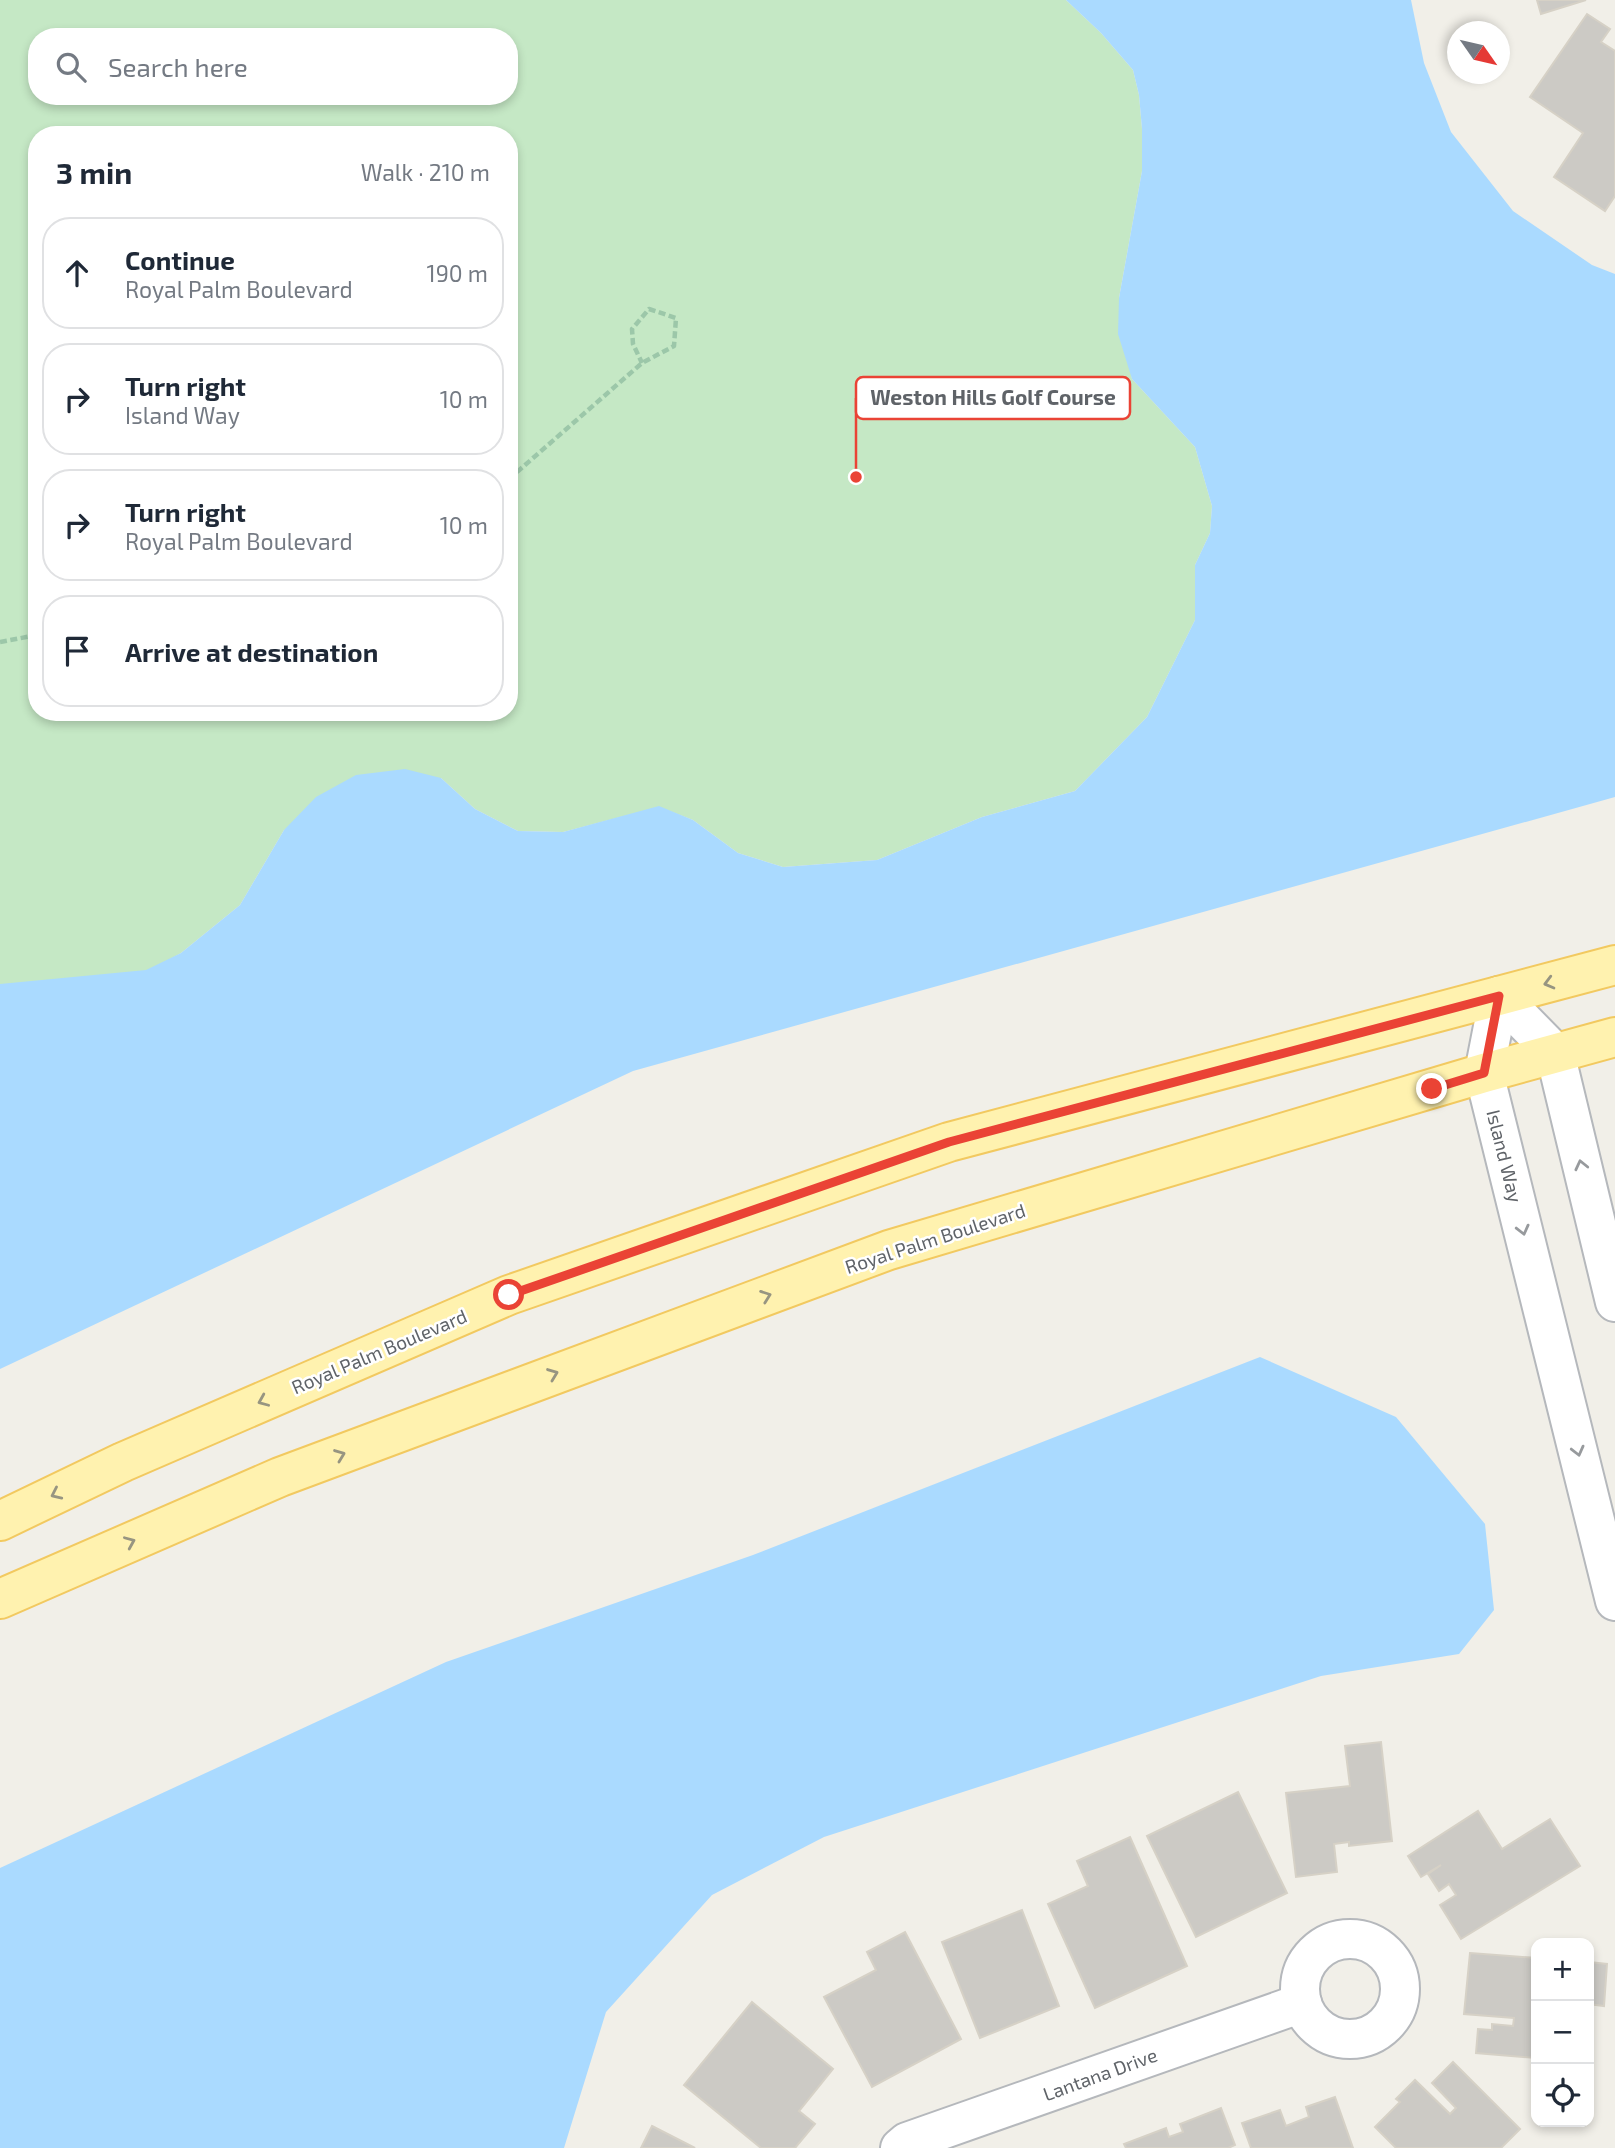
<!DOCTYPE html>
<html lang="en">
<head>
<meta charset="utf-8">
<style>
	:root { --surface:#fff; --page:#f2f2f3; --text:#1f2937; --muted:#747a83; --line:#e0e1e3 }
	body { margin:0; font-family:"Exo 2",sans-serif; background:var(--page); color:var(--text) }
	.controls { position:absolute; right:21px; bottom:21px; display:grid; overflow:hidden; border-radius:14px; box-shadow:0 4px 10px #0003 }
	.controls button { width:63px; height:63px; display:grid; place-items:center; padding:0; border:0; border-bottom:2px solid var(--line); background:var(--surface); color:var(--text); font:35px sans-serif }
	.compass { position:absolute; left:1447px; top:21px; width:63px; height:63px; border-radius:50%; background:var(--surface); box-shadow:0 4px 10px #0003; rotate:124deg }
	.stop { position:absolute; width:21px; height:21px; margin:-16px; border:5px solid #ea4335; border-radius:50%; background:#fff }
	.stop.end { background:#ea4335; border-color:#fff; box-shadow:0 2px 7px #0008 }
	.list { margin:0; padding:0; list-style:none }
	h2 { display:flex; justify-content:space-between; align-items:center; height:91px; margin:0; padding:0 28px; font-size:30px }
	h2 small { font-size:23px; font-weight:400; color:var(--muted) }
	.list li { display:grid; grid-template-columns:46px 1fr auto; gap:21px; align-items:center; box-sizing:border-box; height:112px; margin:0 14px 14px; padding:0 14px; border:2px solid var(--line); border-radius:28px }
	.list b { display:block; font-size:26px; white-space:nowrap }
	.list p { margin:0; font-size:23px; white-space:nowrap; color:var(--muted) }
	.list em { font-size:23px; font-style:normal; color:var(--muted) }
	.icon { flex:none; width:38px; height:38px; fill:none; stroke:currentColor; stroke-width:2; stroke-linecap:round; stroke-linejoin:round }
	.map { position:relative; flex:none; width:1615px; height:2148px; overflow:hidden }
	.search { position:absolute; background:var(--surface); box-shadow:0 4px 10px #0003; left:28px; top:28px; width:490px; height:77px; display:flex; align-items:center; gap:18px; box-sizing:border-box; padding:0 24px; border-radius:28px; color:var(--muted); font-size:26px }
	.panel { position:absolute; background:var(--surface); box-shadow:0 4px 10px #0003; left:28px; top:126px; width:490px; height:595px; border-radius:28px }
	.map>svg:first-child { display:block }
	.green { fill:#c5e8c5; fill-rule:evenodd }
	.water { fill:#aadaff }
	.building { fill:#cccac5; stroke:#d6d1c6; stroke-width:2 }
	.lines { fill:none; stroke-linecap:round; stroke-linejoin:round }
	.minor-casing { stroke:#b5b8bc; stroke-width:42 }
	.major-casing { stroke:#f2c960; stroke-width:42 }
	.path { stroke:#9cc7a9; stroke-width:4.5; stroke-dasharray:7 3.5; stroke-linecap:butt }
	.minor { stroke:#fff; stroke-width:38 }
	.major { stroke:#fff2af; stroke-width:38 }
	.oneway { stroke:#979581 }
	.oneway2 { stroke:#979a9d }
	.route { stroke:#ea4335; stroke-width:9 }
	.labels { text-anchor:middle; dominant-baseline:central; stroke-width:5; stroke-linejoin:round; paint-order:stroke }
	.street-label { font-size:19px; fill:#5f6368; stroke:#fff }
	.leader { fill:none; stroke:#ea4335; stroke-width:2.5 }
	.callout-dot { fill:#ea4335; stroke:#fff; stroke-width:2.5 }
	.callout { fill:#fff; stroke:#ea4335; stroke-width:2.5 }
	.callout-label { font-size:21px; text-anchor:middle; font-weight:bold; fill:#5f6368 }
</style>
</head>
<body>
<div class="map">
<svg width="1615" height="2148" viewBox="0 0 1615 2148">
	<rect width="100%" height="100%" fill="#f1efe8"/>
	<path class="green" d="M 0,0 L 1066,0 L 1101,33 L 1133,70 L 1139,95 L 1142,129 L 1142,171 L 1119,298 L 1132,379 L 1195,447 L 1212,506 L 1210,533 L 1195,565 L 1195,620 L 1147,717 L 1075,791 L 982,817 L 877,860 L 783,867 L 738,853 L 693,820 L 659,807 L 563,832 L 518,831 L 475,809 L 441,778 L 284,830 L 240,905 L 181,953 L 134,980 L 0,986 ZM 37,37 L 509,37 L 509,96 L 37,96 ZM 37,135 L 509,135 L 509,712 L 37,712 Z"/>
	<g class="water">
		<polygon points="1066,0 1411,0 1424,63 1451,132 1513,211 1592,265 1615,274 1615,797 633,1071 0,1369 0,984 146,970 181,953 240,905 284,830 316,797 356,775 405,769 441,778 475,809 518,831 563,832 659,806 693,820 738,853 783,867 877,860 982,817 1075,791 1147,717 1195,620 1195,565 1210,533 1212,506 1195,447 1132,379 1118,334 1119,298 1142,171 1142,129 1139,95 1133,70 1101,33"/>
		<polygon points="1260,1357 1396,1417 1485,1524 1494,1610 1459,1654 1321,1676 824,1837 712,1895 606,2012 564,2148 0,2148 0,1868 446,1662 753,1555"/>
	</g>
	<g class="building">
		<polygon points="1537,0 1586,0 1541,14"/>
		<polygon points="1587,14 1610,29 1601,42 1615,51 1615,196 1605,211 1554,177 1583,133 1530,97"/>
		<polygon points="1381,1742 1392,1841 1349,1846 1349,1842 1334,1844 1337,1872 1296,1877 1286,1793 1350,1786 1345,1746"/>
		<polygon points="1238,1792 1287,1893 1196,1937 1147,1836"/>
		<polygon points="1478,1811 1502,1849 1550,1819 1580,1866 1461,1939 1440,1905 1456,1895 1449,1884 1439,1891 1428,1874 1441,1865 1421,1877 1408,1856"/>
		<polygon points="1130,1837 1187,1966 1095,2008 1048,1904 1088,1886 1077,1861"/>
		<polygon points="1022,1910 1059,2006 980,2038 942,1942"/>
		<polygon points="905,1932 961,2039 872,2087 824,1997 876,1970 867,1952"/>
		<polygon points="1470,1953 1536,1958 1536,2058 1476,2053 1478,2029 1492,2030 1492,2024 1513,2026 1514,2018 1464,2014"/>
		<polygon points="1589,1962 1607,1964 1604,2006 1589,2004"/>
		<polygon points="752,2002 833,2069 799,2111 815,2124 795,2148 761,2148 684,2085"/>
		<polygon points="1453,2062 1520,2129 1501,2148 1396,2148 1375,2127 1400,2102 1396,2099 1415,2080 1450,2114 1456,2108 1432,2083"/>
		<polygon points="1335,2097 1353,2148 1251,2148 1242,2123 1280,2110 1286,2126 1309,2117 1306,2107"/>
		<polygon points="1221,2108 1235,2145 1228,2148 1126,2148 1124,2144 1166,2128 1169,2137 1183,2132 1180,2124"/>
		<polygon points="652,2126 695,2148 641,2148"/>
	</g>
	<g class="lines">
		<g class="minor-casing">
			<g id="minor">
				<polyline points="1499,996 1484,1073 1615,1601"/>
				<polyline points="1499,996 1555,1053 1615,1302"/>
				<circle cx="1350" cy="1989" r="50"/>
				<polyline points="900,2148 907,2142 1302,2003"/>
			</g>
		</g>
		<g class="major-casing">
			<g id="major">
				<polyline points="0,1521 123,1462 509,1295 949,1142 1615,965"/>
				<polyline points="0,1599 280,1477 889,1250 1484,1073 1615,1037"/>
			</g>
		</g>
		<g class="path">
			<polyline points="509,479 642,363 674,346 676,318 649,309 632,329 633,344 642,363"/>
			<polyline points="0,642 37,635"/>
		</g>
		<use href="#minor" class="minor"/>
		<use href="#major" class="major"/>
	</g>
	<defs><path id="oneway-chevron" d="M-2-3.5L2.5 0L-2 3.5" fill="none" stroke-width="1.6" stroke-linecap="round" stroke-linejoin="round" transform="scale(1.75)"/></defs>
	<g class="oneway">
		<use href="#oneway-chevron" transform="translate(1549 983) rotate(165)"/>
		<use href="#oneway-chevron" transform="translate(766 1296) rotate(-20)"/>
		<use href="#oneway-chevron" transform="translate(553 1374) rotate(-21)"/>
		<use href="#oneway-chevron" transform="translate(263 1401) rotate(157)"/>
		<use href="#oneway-chevron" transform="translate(340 1455) rotate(-21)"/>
		<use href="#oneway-chevron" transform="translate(56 1494) rotate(155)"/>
		<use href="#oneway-chevron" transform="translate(130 1542) rotate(-23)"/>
	</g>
	<g class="oneway2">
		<use href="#oneway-chevron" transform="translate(1581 1165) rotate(-103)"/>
		<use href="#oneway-chevron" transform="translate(1523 1230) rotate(76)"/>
		<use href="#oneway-chevron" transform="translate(1578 1451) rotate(76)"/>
	</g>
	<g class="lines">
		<polyline class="route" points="509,1295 949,1142 1499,996 1484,1073 1432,1089"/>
	</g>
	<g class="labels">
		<g class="street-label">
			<text transform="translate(1505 1156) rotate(76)">Island Way</text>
			<text transform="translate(935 1238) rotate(-18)">Royal Palm Boulevard</text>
			<text transform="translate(379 1351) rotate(-23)">Royal Palm Boulevard</text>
			<text transform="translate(1100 2074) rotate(-20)">Lantana Drive</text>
		</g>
	</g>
	<path class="leader" d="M856 477L856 398"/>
	<circle class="callout-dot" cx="856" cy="477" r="7"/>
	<rect class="callout" x="856" y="377" width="274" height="42" rx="7"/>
	<g class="callout-label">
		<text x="993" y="405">Weston Hills Golf Course</text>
	</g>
</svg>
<div class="controls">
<button>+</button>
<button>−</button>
<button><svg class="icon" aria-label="locate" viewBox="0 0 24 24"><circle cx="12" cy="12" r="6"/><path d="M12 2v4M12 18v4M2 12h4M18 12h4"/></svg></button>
</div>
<svg class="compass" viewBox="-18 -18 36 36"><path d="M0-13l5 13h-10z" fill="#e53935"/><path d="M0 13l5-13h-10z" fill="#747a83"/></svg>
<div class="stop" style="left:509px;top:1295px"></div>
<div class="stop end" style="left:1432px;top:1089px"></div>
<div class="search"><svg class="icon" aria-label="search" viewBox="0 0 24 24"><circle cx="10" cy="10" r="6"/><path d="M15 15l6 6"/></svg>Search here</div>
<section class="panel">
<h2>3 min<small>Walk · 210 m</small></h2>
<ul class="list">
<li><svg class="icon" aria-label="ahead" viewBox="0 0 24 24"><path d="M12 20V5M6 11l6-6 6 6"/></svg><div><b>Continue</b><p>Royal Palm Boulevard</p></div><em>190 m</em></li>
<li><svg class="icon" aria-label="right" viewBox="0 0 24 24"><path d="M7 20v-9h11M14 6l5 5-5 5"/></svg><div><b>Turn right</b><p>Island Way</p></div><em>10 m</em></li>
<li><svg class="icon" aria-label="right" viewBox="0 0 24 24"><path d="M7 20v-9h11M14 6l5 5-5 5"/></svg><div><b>Turn right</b><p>Royal Palm Boulevard</p></div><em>10 m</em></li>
<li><svg class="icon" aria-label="arrive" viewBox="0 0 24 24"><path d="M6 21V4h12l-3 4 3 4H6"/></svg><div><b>Arrive at destination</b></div></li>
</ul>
</section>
</div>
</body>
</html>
